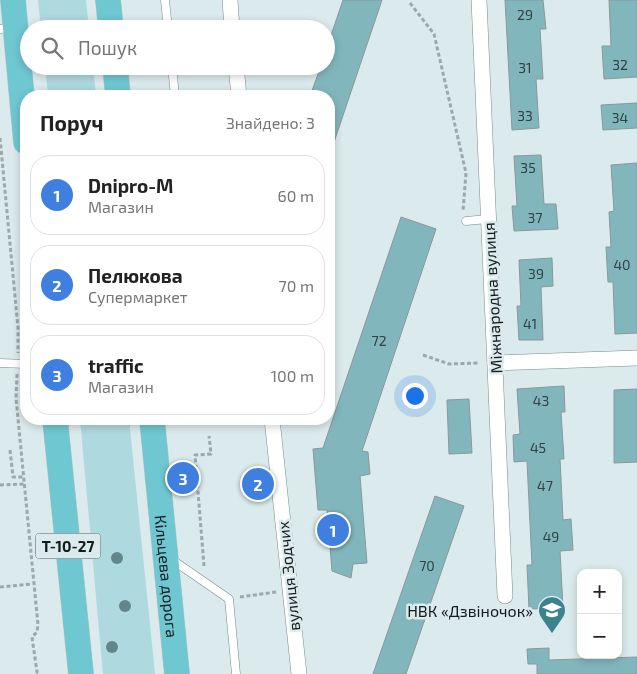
<!DOCTYPE html>
<html lang="uk">
<head>
<meta charset="utf-8">
<style>
	:root { --surface:#fff; --page:#f2f2f2; --text:#222; --muted:#767676; --line:#e0e0e0; --accent:#1a73e8 }
	body { margin:0; font-family:"Exo 2",sans-serif; background:var(--page); color:var(--text) }
	.controls { position:absolute; right:15px; bottom:15px; display:grid; overflow:hidden; border-radius:10px; box-shadow:0 2px 8px #0003 }
	.controls button { width:45px; height:45px; display:grid; place-items:center; padding:0; border:0; border-bottom:1px solid var(--line); background:var(--surface); color:var(--text); font:25px sans-serif }
	.you { position:absolute; left:414px; top:395px; width:18px; height:18px; margin:-12px; border:4px solid #fff; border-radius:50%; background:#1a73e8; box-shadow:0 0 0 8px #1a73e833 }
	.badge { display:grid; place-items:center; width:32px; height:32px; border-radius:50%; background:var(--accent); color:#fff; font-size:16px; font-weight:700 }
	.pin { position:absolute; translate:-50% -50%; border:2px solid #fff; box-shadow:0 1px 5px #0006 }
	.list { margin:0; padding:0; list-style:none }
	h2 { display:flex; justify-content:space-between; align-items:center; height:65px; margin:0; padding:0 20px; font-size:21px }
	h2 small { font-size:16px; font-weight:400; color:var(--muted) }
	.list li { display:grid; grid-template-columns:32px 1fr auto; gap:15px; align-items:center; box-sizing:border-box; height:80px; margin:0 10px 10px; padding:0 10px; border:1px solid var(--line); border-radius:20px }
	.list b { display:block; font-size:19px; white-space:nowrap }
	.list p { margin:0; font-size:16px; white-space:nowrap; color:var(--muted) }
	.list em { font-size:16px; font-style:normal; color:var(--muted) }
	.icon { flex:none; width:28px; height:28px; fill:none; stroke:currentColor; stroke-width:2; stroke-linecap:round; stroke-linejoin:round }
	.map { position:relative; flex:none; width:637px; height:674px; overflow:hidden }
	.search { position:absolute; background:var(--surface); box-shadow:0 2px 8px #0003; left:20px; top:20px; width:315px; height:55px; display:flex; align-items:center; gap:12px; box-sizing:border-box; padding:0 18px; border-radius:28px; color:var(--muted); font-size:19px }
	.panel { position:absolute; background:var(--surface); box-shadow:0 2px 8px #0003; left:20px; top:90px; width:315px; height:335px; border-radius:20px }
	.map>svg:first-child { display:block }
	.green { fill:#aed9df }
	.building { fill:#82b6bd; stroke:#8a9899 }
	.lines { fill:none; stroke-linecap:round; stroke-linejoin:round }
	.service-casing { stroke:#7d8a8c; stroke-width:9 }
	.minor-casing { stroke:#7d8a8c; stroke-width:16 }
	.trunk-casing { stroke:#c7c8c8; stroke-width:26 }
	.path { stroke:#9ca8aa; stroke-width:3; stroke-dasharray:4 2.5; stroke-linecap:butt }
	.service { stroke:#fff; stroke-width:8 }
	.minor { stroke:#fff; stroke-width:15 }
	.trunk { stroke:#6fc7d2; stroke-width:25 }
	.tree { fill:#63868b }
	.labels { text-anchor:middle; dominant-baseline:central; stroke-width:5; stroke-linejoin:round; paint-order:stroke }
	.number-label { font-size:14px; fill:#304144 }
	.shield { fill:#dbeaec; stroke:#50585a; stroke-width:1 }
	.shield-label { font-size:15px; font-weight:bold; fill:#151a1b }
	.street-label { font-size:16px; fill:#151a1b; stroke:#dbeaec }
	.poi-label { font-size:16px; fill:#151a1b; stroke:#dbeaec; text-anchor:end }
</style>
</head>
<body>
<div class="map">
<svg width="637" height="674" viewBox="0 0 637 674">
	<rect width="100%" height="100%" fill="#dbeaec"/>
	<g class="green">
		<polygon points="38,0 86,0 89,29 41,29"/>
		<polygon points="45,66 93,66 96,96 48,96"/>
		<polygon points="80,419 129,419 155,674 103,674"/>
	</g>
	<g class="building">
		<polygon points="343,0 382,0 331,151 329,150 329,96 310,96 321,66 326,66 326,50"/>
		<polygon points="505,0 543,0 546,29 540,29 543,79 536,79 539,128 512,130"/>
		<polygon points="609,0 637,0 637,77 604,79 602,46 611,46"/>
		<polygon points="637,103 637,128 603,130 601,105"/>
		<polygon points="541,155 544,204 556,204 558,229 514,231 512,206 517,206 514,156"/>
		<polygon points="637,163 637,333 615,334 613,282 608,282 606,247 611,247 609,212 614,211 611,165"/>
		<polygon points="401,217 436,229 362,451 368,452 370,474 360,476 367,563 353,564 351,578 332,571 327,510 318,510 313,449 323,448"/>
		<polygon points="552,258 553,286 541,287 543,340 519,340 517,306 521,306 519,260"/>
		<polygon points="564,386 565,412 561,412 564,459 560,459 563,520 571,519 573,550 560,551 563,608 529,609 527,565 532,565 527,461 514,462 513,435 520,434 517,389"/>
		<polygon points="637,389 637,462 614,463 614,390"/>
		<polygon points="469,399 472,453 449,454 447,400"/>
		<polygon points="435,496 464,506 406,674 373,674"/>
		<polygon points="549,648 549,660 637,657 637,674 537,674 537,664 528,664 527,649"/>
	</g>
	<g class="lines">
		<g class="service-casing">
			<g id="service">
				<polyline points="165,0 168,29"/>
				<polyline points="0,29 13,28"/>
				<polyline points="172,66 175,96"/>
				<polyline points="466,221 488,219"/>
				<polyline points="0,363 26,364"/>
				<polyline points="171,559 229,599 236,674"/>
			</g>
		</g>
		<g class="minor-casing">
			<g id="minor">
				<polyline points="230,0 232,29"/>
				<polyline points="479,0 505,596"/>
				<polyline points="236,66 239,96"/>
				<polyline points="495,363 637,358"/>
				<polyline points="272,419 299,674"/>
			</g>
		</g>
		<g class="trunk-casing">
			<g id="trunk">
				<polyline points="13,0 26,142"/>
				<polyline points="108,0 111,29"/>
				<polyline points="115,66 118,96"/>
				<polyline points="55,419 81,674"/>
				<path id="s1" d="M 152,419 L 177,674"/>
			</g>
		</g>
		<g class="path">
			<polyline points="410,3 434,34 466,173 463,211"/>
			<polyline points="0,138 18,328 18,353"/>
			<polyline points="423,355 449,364 479,363"/>
			<polyline points="17,374 16,398 38,625 37,632 32,637 37,672 40,674"/>
			<polyline points="10,450 13,477 23,477"/>
			<polyline points="0,485 24,484"/>
			<polyline points="204,566 195,455 211,454 209,436"/>
			<polyline points="0,587 32,584"/>
			<polyline points="240,597 276,592"/>
		</g>
		<use href="#service" class="service"/>
		<use href="#minor" class="minor"/>
		<use href="#trunk" class="trunk"/>
	</g>
	<g class="tree">
		<circle cx="117" cy="558" r="6"/>
		<circle cx="125" cy="606" r="6"/>
		<circle cx="112" cy="647" r="6"/>
	</g>
	<defs>
		<g id="school-pin" transform="scale(1.4375)"><path d="M0 17L-7.5 6A9.5 9.5 0 1 1 7.5 6Z" fill="#3c838c" stroke="#dbeaec"/><path d="M0-5L7-2L0 1L-7-2ZM-4 1L0 2.5L4 1V4Q0 6-4 4Z" fill="#fff"/></g>
	</defs>
	<g fill-rule="evenodd">
		<use href="#school-pin" x="552" y="610"/>
	</g>
	<g class="labels">
		<g class="number-label">
			<text x="525" y="14">29</text>
			<text x="620" y="64">32</text>
			<text x="525" y="67">31</text>
			<text x="525" y="115">33</text>
			<text x="620" y="117">34</text>
			<text x="528" y="167">35</text>
			<text x="535" y="217">37</text>
			<text x="622" y="264">40</text>
			<text x="536" y="273">39</text>
			<text x="530" y="323">41</text>
			<text x="379" y="340">72</text>
			<text x="541" y="400">43</text>
			<text x="538" y="447">45</text>
			<text x="545" y="485">47</text>
			<text x="551" y="536">49</text>
			<text x="427" y="565">70</text>
		</g>
		<rect class="shield" x="35.5" y="533.5" width="65" height="25" rx="4"/>
		<g class="shield-label">
			<text x="68" y="546">Т-10-27</text>
		</g>
		<g class="street-label">
			<text transform="translate(492 298) rotate(-93)">Міжнародна вулиця</text>
			<text stroke="none"><textPath href="#s1" startOffset="158">Кільцева дорога</textPath></text>
			<text transform="translate(288 576) rotate(-96)">вулиця Зодчих</text>
		</g>
		<g class="poi-label">
			<text x="533" y="610">НВК «Дзвіночок»</text>
		</g>
	</g>
</svg>
<div class="controls">
<button>+</button>
<button>−</button>
</div>
<div class="you"></div>
<div class="pin badge" style="left:333px;top:530px;background:#3f7fe0">1</div>
<div class="pin badge" style="left:258px;top:484px;background:#3f7fe0">2</div>
<div class="pin badge" style="left:183px;top:478px;background:#3f7fe0">3</div>
<div class="search"><svg class="icon" aria-label="search" viewBox="0 0 24 24"><circle cx="10" cy="10" r="6"/><path d="M15 15l6 6"/></svg>Пошук</div>
<section class="panel">
<h2>Поруч<small>Знайдено: 3</small></h2>
<ul class="list">
<li><span class="badge" style="background:#3f7fe0">1</span><div><b>Dnipro-M</b><p>Магазин</p></div><em>60 m</em></li>
<li><span class="badge" style="background:#3f7fe0">2</span><div><b>Пелюкова</b><p>Супермаркет</p></div><em>70 m</em></li>
<li><span class="badge" style="background:#3f7fe0">3</span><div><b>traffic</b><p>Магазин</p></div><em>100 m</em></li>
</ul>
</section>
</div>
</body>
</html>
